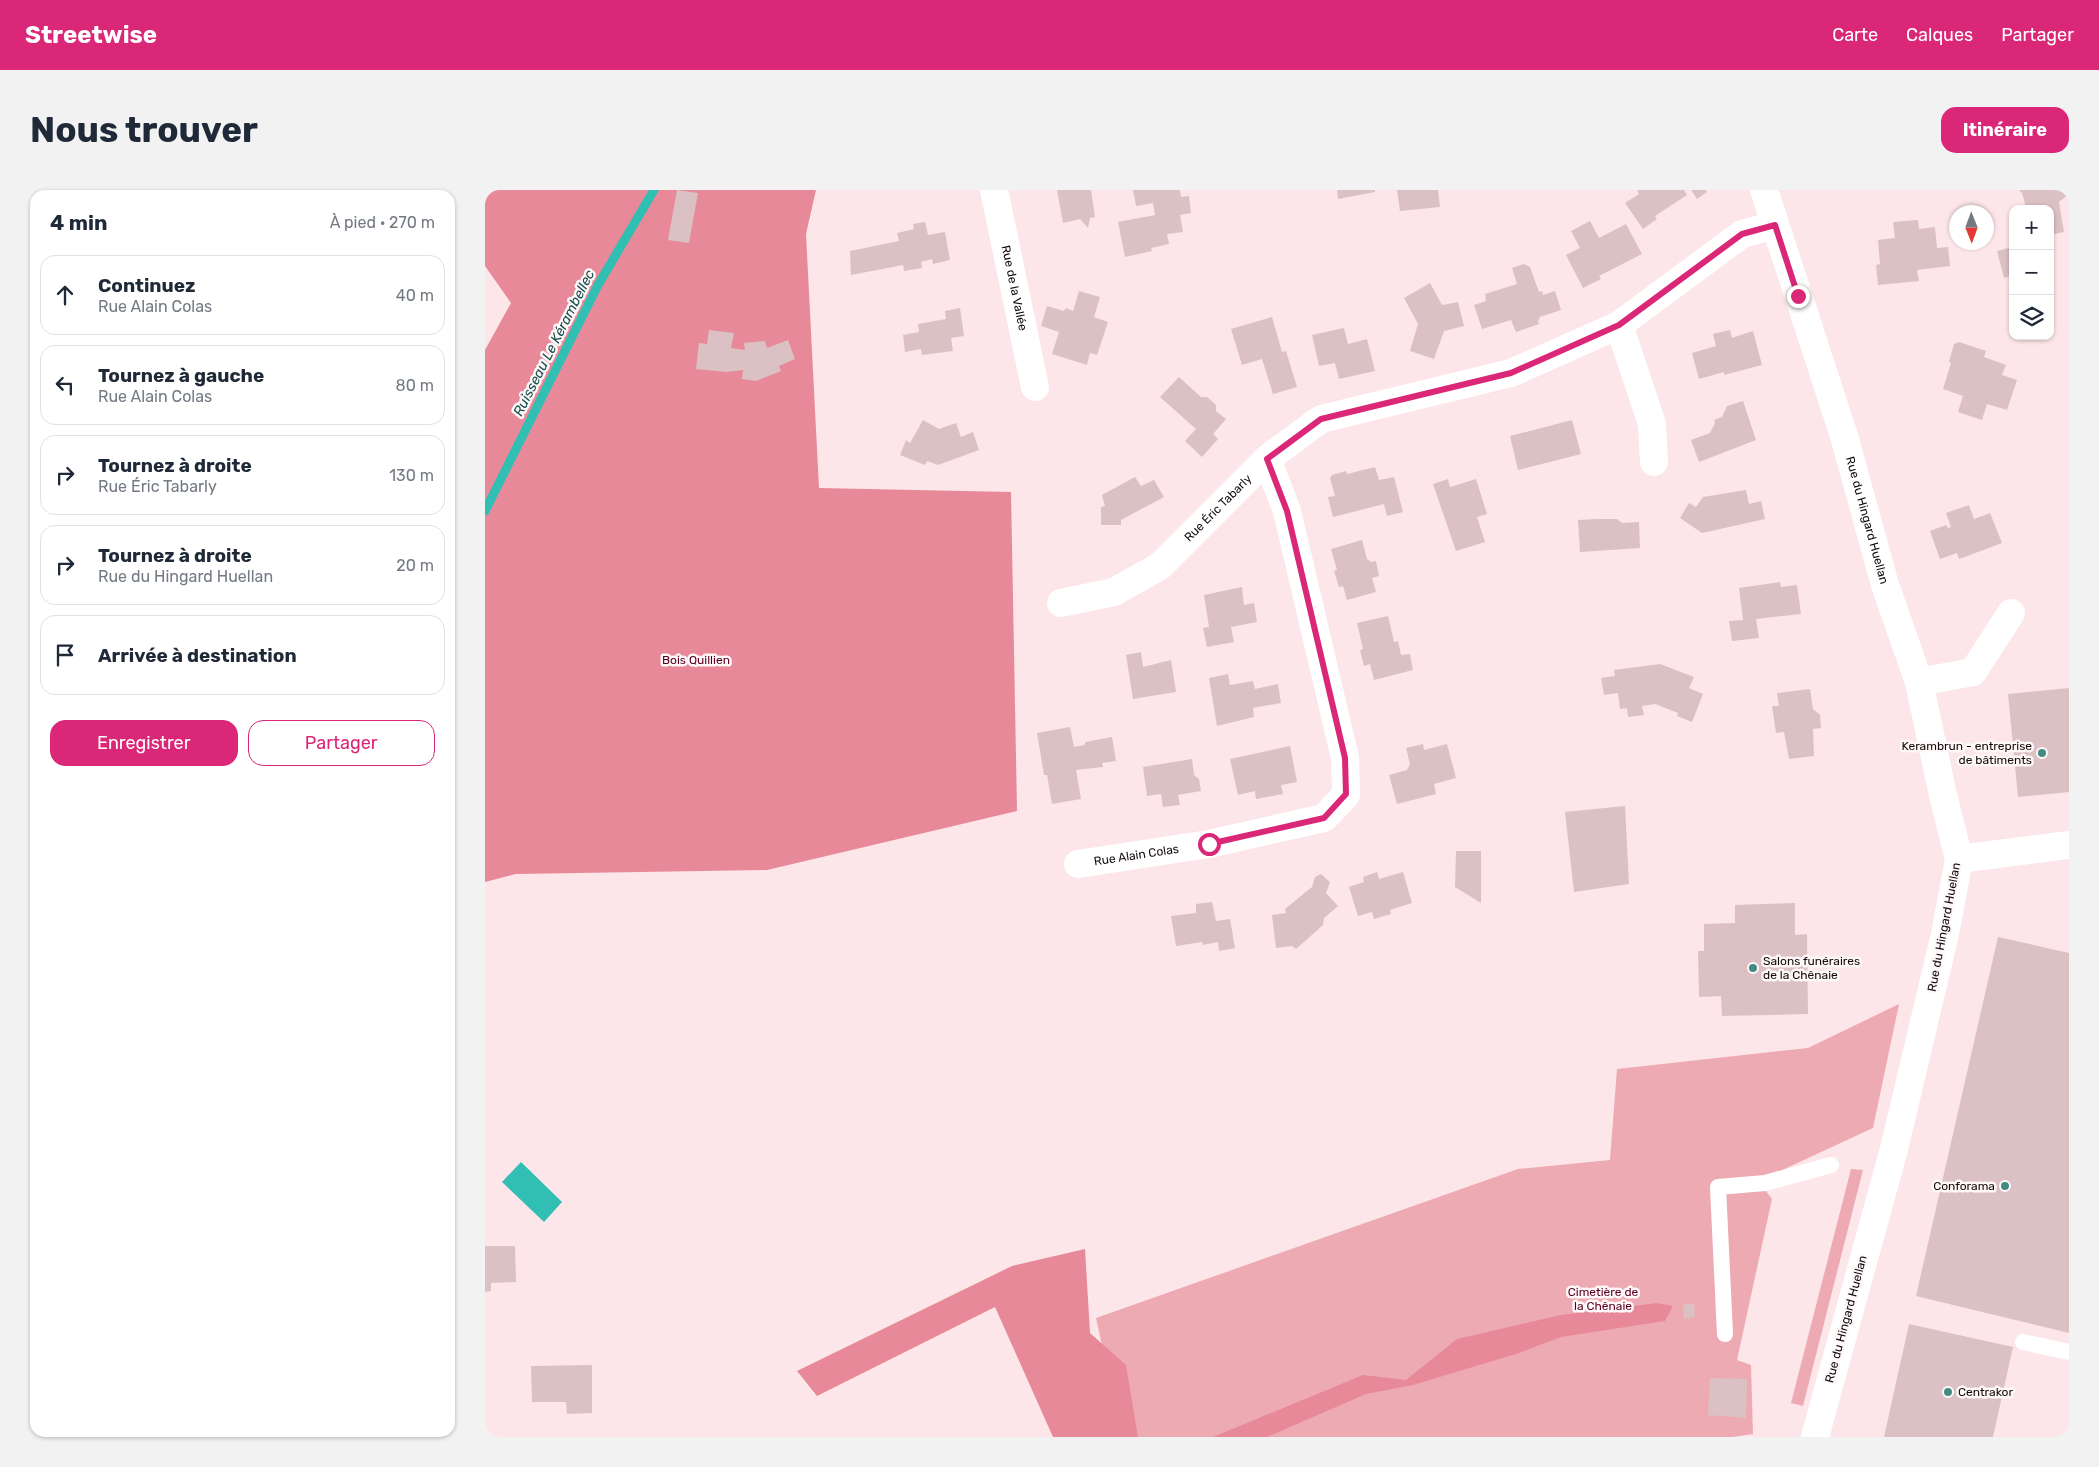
<!DOCTYPE html>
<html lang="fr">
<head>
<meta charset="utf-8">
<style>
	:root { --surface:#fff; --page:#f2f2f3; --text:#1f2937; --muted:#747a83; --line:#e0e1e3; --accent:#db2777 }
	body { margin:0; font-family:Rubik,sans-serif; background:var(--page); color:var(--text) }
	.controls { position:absolute; right:15px; top:15px; display:grid; overflow:hidden; border-radius:10px; box-shadow:0 1px 4px #0004 }
	.controls button { width:45px; height:45px; display:grid; place-items:center; padding:0; border:0; border-bottom:1px solid var(--line); background:var(--surface); color:var(--text); font:25px sans-serif }
	.compass { position:absolute; left:1464px; top:15px; width:45px; height:45px; border-radius:50%; background:var(--surface); box-shadow:0 1px 4px #0004; rotate:179deg }
	.stop { position:absolute; width:15px; height:15px; margin:-11px; border:4px solid #db2777; border-radius:50%; background:#fff }
	.stop.end { background:#db2777; border-color:#fff; box-shadow:0 1px 5px #0008 }
	.list { margin:0; padding:0; list-style:none }
	h2 { display:flex; justify-content:space-between; align-items:center; height:65px; margin:0; padding:0 20px; font-size:21px }
	h2 small { font-size:16px; font-weight:400; color:var(--muted) }
	.list li { display:grid; grid-template-columns:32px 1fr auto; gap:15px; align-items:center; box-sizing:border-box; height:80px; margin:0 10px 10px; padding:0 10px; border:1px solid var(--line); border-radius:15px }
	.list b { display:block; font-size:19px; white-space:nowrap }
	.list p { margin:0; font-size:16px; white-space:nowrap; color:var(--muted) }
	.list em { font-size:16px; font-style:normal; color:var(--muted) }
	.actions { display:flex; gap:10px; padding:15px 20px }
	.actions a { flex:1; padding:11px 0; border:1px solid var(--accent); border-radius:15px; text-align:center; font-size:18px; color:var(--accent) }
	.actions .main { background:var(--accent); color:#fff }
	.icon { flex:none; width:28px; height:28px; fill:none; stroke:currentColor; stroke-width:2; stroke-linecap:round; stroke-linejoin:round }
	.map { position:relative; flex:none; width:1584px; height:1247px; overflow:hidden; border-radius:15px }
	header { display:flex; align-items:center; gap:30px; box-sizing:border-box; height:70px; padding:0 25px; background:var(--accent); color:#fff }
	header strong { font-size:24px }
	nav { display:flex; gap:28px; margin-inline-start:auto; font-size:18px }
	.intro { display:flex; align-items:center; justify-content:space-between; box-sizing:border-box; height:120px; padding:0 30px }
	h1 { margin:0; font-size:35px }
	.button { padding:12px 22px; border-radius:15px; background:var(--accent); color:#fff; font-size:18px; font-weight:700 }
	main { display:flex; gap:30px; padding:0 30px }
	aside { flex:1; background:var(--surface); border-radius:15px; box-shadow:0 1px 4px #0004 }
	.map>svg:first-child { display:block }
	.green { fill:#eeaab3 }
	.forest { fill:#e78998 }
	.water { fill:#31beb3 }
	.lines { fill:none; stroke-linecap:round; stroke-linejoin:round }
	.stream { stroke:#31beb3; stroke-width:9 }
	.building { fill:#dbc1c4 }
	.lane { stroke:#fff; stroke-width:16 }
	.street { stroke:#fff; stroke-width:28 }
	.route { stroke:#db2777; stroke-width:6 }
	.poi-dot { fill:#438a83; stroke:#fef8f9; stroke-width:2 }
	.labels { text-anchor:middle; dominant-baseline:central; stroke-width:5; stroke-linejoin:round; paint-order:stroke }
	.street-label { font-size:12px; fill:#120a0b; stroke:#fef8f9 }
	.park-label { font-size:12px; fill:#58011f; stroke:#fef8f9 }
	.poi-label { font-size:12px; fill:#120a0b; stroke:#fef8f9; text-anchor:end }
	.water-label { font-size:14px; font-style:italic; fill:#154e4a; stroke:#fef8f9 }
</style>
</head>
<body>
<header>
<strong>Streetwise</strong>
<nav><a>Carte</a><a>Calques</a><a>Partager</a></nav>
</header>
<div class="intro"><h1>Nous trouver</h1><a class="button">Itinéraire</a></div>
<main>
<aside>
<h2>4 min<small>À pied · 270 m</small></h2>
<ul class="list">
<li><svg class="icon" aria-label="ahead" viewBox="0 0 24 24"><path d="M12 20V5M6 11l6-6 6 6"/></svg><div><b>Continuez</b><p>Rue Alain Colas</p></div><em>40 m</em></li>
<li><svg class="icon" aria-label="left" viewBox="0 0 24 24"><path d="M17 20v-9H6M10 6l-5 5 5 5"/></svg><div><b>Tournez à gauche</b><p>Rue Alain Colas</p></div><em>80 m</em></li>
<li><svg class="icon" aria-label="right" viewBox="0 0 24 24"><path d="M7 20v-9h11M14 6l5 5-5 5"/></svg><div><b>Tournez à droite</b><p>Rue Éric Tabarly</p></div><em>130 m</em></li>
<li><svg class="icon" aria-label="right" viewBox="0 0 24 24"><path d="M7 20v-9h11M14 6l5 5-5 5"/></svg><div><b>Tournez à droite</b><p>Rue du Hingard Huellan</p></div><em>20 m</em></li>
<li><svg class="icon" aria-label="arrive" viewBox="0 0 24 24"><path d="M6 21V4h12l-3 4 3 4H6"/></svg><div><b>Arrivée à destination</b></div></li>
</ul>
<div class="actions"><a class="main">Enregistrer</a><a>Partager</a></div>
</aside>
<div class="map">
<svg width="1584" height="1247" viewBox="0 0 1584 1247">
	<rect width="100%" height="100%" fill="#fce6e9"/>
	<g class="green">
		<polygon points="1414,814 1388,938 1280,988 1280,1000 1287,1009 1252,1170 1266,1175 1268,1244 1248,1247 637,1247 611,1128 1033,979 1125,970 1132,879 1323,858"/>
		<polygon points="1366,979 1378,980 1318,1216 1306,1213"/>
	</g>
	<g class="forest">
		<polygon points="0,0 331,0 321,44 334,298 526,302 532,621 282,680 31,684 0,692 0,160 26,113 0,76"/>
		<polygon points="600,1059 605,1143 641,1175 653,1247 568,1247 510,1117 332,1206 312,1181 527,1076"/>
		<polygon points="1172,1113 1188,1116 1180,1131 1076,1147 1031,1164 928,1195 881,1204 782,1247 728,1247 878,1185 921,1190 972,1149 1076,1125"/>
	</g>
	<polygon class="water" points="36,972 77,1012 59,1032 17,992"/>
	<g class="lines">
		<polyline class="stream" points="0,321 113,95 169,0"/>
	</g>
	<g class="building">
		<polygon points="192,0 213,3 204,53 183,50"/>
		<polygon points="572,0 606,0 610,27 605,28 603,38 595,29 578,33"/>
		<polygon points="648,0 695,0 696,7 704,6 706,23 695,25 698,42 682,44 684,54 666,58 667,61 640,67 633,32 670,25 668,13 651,16"/>
		<polygon points="852,0 890,0 890,2 853,9"/>
		<polygon points="912,0 953,0 955,17 915,21"/>
		<polygon points="1152,0 1199,0 1202,5 1170,26 1172,29 1158,39 1140,13 1154,4"/>
		<polygon points="1206,0 1221,0 1222,2 1212,9"/>
		<polygon points="1534,0 1584,0 1584,4 1574,12 1579,42 1565,45 1565,19 1547,19 1546,15 1541,17 1537,3"/>
		<polygon points="1433,30 1434,39 1450,37 1452,58 1463,57 1465,76 1432,80 1434,91 1393,95 1391,75 1395,74 1393,50 1410,48 1408,32"/>
		<polygon points="1105,31 1114,48 1141,34 1157,64 1114,86 1116,89 1098,98 1081,65 1095,58 1086,41"/>
		<polygon points="440,32 443,45 460,42 465,70 448,74 447,69 436,72 437,78 419,81 418,75 366,85 365,61 414,51 412,43 429,39 428,34"/>
		<polygon points="1528,57 1528,85 1519,88 1512,61"/>
		<polygon points="1039,74 1045,77 1054,102 1057,101 1058,105 1070,101 1076,120 1055,127 1053,131 1054,134 1031,142 1026,130 997,139 989,115 1001,111 1000,104 1032,94 1027,78"/>
		<polygon points="945,93 957,115 973,112 979,136 959,141 949,169 925,161 933,134 919,108"/>
		<polygon points="594,101 615,107 609,127 623,132 612,165 605,163 602,175 567,164 574,142 556,136 562,116 579,121 581,118 588,121"/>
		<polygon points="475,118 479,146 466,148 468,161 437,165 436,159 420,162 418,145 434,142 433,134 461,129 460,121"/>
		<polygon points="787,127 797,162 801,161 812,197 788,204 777,169 757,175 746,139"/>
		<polygon points="859,138 863,154 882,149 890,181 854,189 850,173 834,176 827,145"/>
		<polygon points="224,140 249,143 246,158 260,160 259,153 280,151 282,158 303,150 310,169 294,176 296,181 271,191 257,189 258,180 242,182 211,179 214,153 222,154"/>
		<polygon points="1245,140 1247,148 1268,141 1277,175 1239,185 1239,182 1214,189 1207,163 1231,156 1228,144"/>
		<polygon points="1474,152 1501,161 1499,167 1521,175 1517,185 1532,190 1522,220 1502,214 1497,230 1473,222 1478,206 1458,199 1466,173 1464,172 1469,154"/>
		<polygon points="694,187 716,207 722,207 731,215 731,221 741,229 728,244 733,249 717,267 700,251 711,239 675,207"/>
		<polygon points="1258,211 1271,250 1214,272 1206,250 1225,243 1230,233 1229,230 1237,227 1242,216"/>
		<polygon points="438,230 454,239 471,233 476,247 488,242 494,260 453,275 442,271 440,275 415,265 421,250 425,253"/>
		<polygon points="1087,230 1096,264 1033,280 1025,246"/>
		<polygon points="890,277 894,290 909,287 918,322 902,326 899,314 848,327 843,307 850,306 845,288 847,285 861,281 862,284"/>
		<polygon points="650,287 656,296 669,290 679,307 636,330 636,335 616,335 616,317 620,316 617,305"/>
		<polygon points="963,289 965,297 991,289 1002,324 992,327 1000,352 971,361 948,294"/>
		<polygon points="1261,300 1264,314 1276,311 1280,329 1217,343 1195,328 1204,313 1211,317 1218,307"/>
		<polygon points="1484,315 1489,329 1505,323 1517,353 1474,369 1472,363 1455,369 1445,341 1461,335 1463,338 1466,337 1461,323"/>
		<polygon points="1112,329 1132,329 1137,333 1154,332 1155,358 1095,362 1093,330"/>
		<polygon points="877,350 882,369 886,372 891,371 894,386 887,388 891,402 862,410 858,396 854,397 849,381 852,380 846,359"/>
		<polygon points="1295,392 1296,397 1312,395 1316,424 1271,429 1274,448 1247,451 1244,431 1258,430 1254,398"/>
		<polygon points="757,397 759,415 769,413 772,432 746,437 749,452 722,457 718,438 724,437 719,405"/>
		<polygon points="903,426 909,452 913,451 916,465 925,464 928,480 889,490 885,474 879,476 875,460 878,459 872,433"/>
		<polygon points="656,462 658,477 686,470 691,502 648,509 641,465"/>
		<polygon points="1175,474 1209,487 1204,498 1218,504 1207,532 1192,526 1193,523 1170,514 1157,516 1159,525 1143,527 1142,518 1135,519 1133,503 1119,505 1116,488 1130,486 1129,480"/>
		<polygon points="743,484 745,495 768,491 770,499 793,494 796,513 768,518 769,527 732,536 724,488"/>
		<polygon points="1584,498 1584,602 1533,607 1523,504"/>
		<polygon points="1325,499 1328,519 1335,525 1336,538 1328,539 1329,566 1304,569 1299,542 1291,543 1287,516 1294,516 1292,503"/>
		<polygon points="585,537 589,557 600,555 600,552 627,547 631,571 617,573 618,577 591,580 596,609 567,614 562,585 559,585 552,543"/>
		<polygon points="938,554 939,560 962,554 971,588 949,594 951,604 912,614 904,585 922,580 925,574 921,558"/>
		<polygon points="805,556 812,592 796,595 798,604 771,609 770,601 753,605 745,569"/>
		<polygon points="707,569 709,585 714,589 716,601 693,605 695,615 678,617 676,604 662,606 658,577"/>
		<polygon points="1140,616 1144,694 1089,702 1080,622"/>
		<polygon points="971,661 996,661 996,713 970,697"/>
		<polygon points="892,682 894,689 918,682 927,713 905,720 906,724 889,729 887,722 873,726 864,697 879,692 878,687"/>
		<polygon points="836,684 845,692 841,703 853,716 839,728 838,735 811,759 807,756 791,758 787,725 801,723 800,719 827,697 830,687"/>
		<polygon points="727,712 731,731 745,729 750,758 734,761 733,752 718,755 717,752 691,756 686,726 711,723 711,714"/>
		<polygon points="1310,713 1310,745 1322,744 1323,824 1237,826 1236,806 1214,807 1213,761 1219,761 1219,734 1250,733 1250,715"/>
		<polygon points="1513,747 1584,763 1584,1143 1431,1106"/>
		<polygon points="0,1056 30,1056 31,1092 6,1093 6,1101 0,1102"/>
		<polygon points="1209,1113 1210,1127 1199,1129 1198,1115"/>
		<polygon points="1424,1134 1528,1157 1508,1247 1399,1247"/>
		<polygon points="107,1175 107,1223 82,1224 81,1212 47,1212 46,1176"/>
		<polygon points="1225,1188 1262,1189 1261,1228 1223,1225"/>
	</g>
	<g class="lines">
		<g class="lane">
			<polyline points="1240,1144 1233,997 1280,993 1346,975"/>
			<polyline points="1538,1152 1584,1162"/>
		</g>
		<g class="street">
			<path id="s1" d="M 509,0 L 550,197"/>
			<path id="s2" d="M 1279,0 L 1359,246 L 1400,395 L 1434,492 L 1458,605 L 1474,669 L 1460,744 L 1409,959 L 1330,1247"/>
			<polyline points="1134,135 1167,234 1169,272"/>
			<path id="s3" d="M 576,413 L 629,402 L 675,376 L 782,269 L 836,229 L 1026,183 L 1134,135 L 1257,44 L 1290,35"/>
			<polyline points="1434,492 1488,482 1526,423"/>
			<polyline points="1474,669 1584,655"/>
			<path id="s4" d="M 593,674 L 724,654 L 839,628 L 861,605 L 860,568 L 802,321 L 782,269"/>
		</g>
	</g>
	<g class="lines">
		<polyline class="route" points="724,654 839,628 861,604 860,568 802,321 782,269 836,229 1026,183 1134,135 1257,44 1290,35 1313,106"/>
	</g>
	<g class="poi-dot">
		<circle cx="1557" cy="563" r="5"/>
		<circle cx="1268" cy="778" r="5"/>
		<circle cx="1520" cy="996" r="5"/>
		<circle cx="1463" cy="1202" r="5"/>
	</g>
	<g class="labels">
		<g class="street-label">
			<text stroke="none"><textPath href="#s1" startOffset="100">Rue de la Vallée</textPath></text>
			<text stroke="none"><textPath href="#s3" startOffset="189">Rue Éric Tabarly</textPath></text>
			<text stroke="none"><textPath href="#s2" startOffset="346">Rue du Hingard Huellan</textPath></text>
			<text stroke="none"><textPath href="#s4" startOffset="59">Rue Alain Colas</textPath></text>
			<text transform="translate(1459 737) rotate(-79)">Rue du Hingard Huellan</text>
			<text transform="translate(1361 1129) rotate(-75)">Rue du Hingard Huellan</text>
		</g>
		<g class="park-label">
			<text x="211" y="470">Bois Quillien</text>
			<text x="1118" y="1102">Cimetière de<tspan x="1118" dy="14">la Chênaie</tspan></text>
		</g>
		<g class="poi-label">
			<text x="1547" y="556">Kerambrun - entreprise<tspan x="1547" dy="14">de bâtiments</tspan></text>
			<text x="1278" y="771" text-anchor="start">Salons funéraires<tspan x="1278" dy="14">de la Chênaie</tspan></text>
			<text x="1510" y="996">Conforama</text>
			<text x="1473" y="1202" text-anchor="start">Centrakor</text>
		</g>
		<g class="water-label">
			<text transform="translate(69 153) rotate(-63)">Ruisseau Le Kérambellec</text>
		</g>
	</g>
</svg>
<div class="controls">
<button>+</button>
<button>−</button>
<button><svg class="icon" aria-label="layers" viewBox="0 0 24 24"><path d="M12 4l9 5-9 5-9-5zM3 14l9 5 9-5"/></svg></button>
</div>
<svg class="compass" viewBox="-18 -18 36 36"><path d="M0-13l5 13h-10z" fill="#e53935"/><path d="M0 13l5-13h-10z" fill="#747a83"/></svg>
<div class="stop" style="left:724px;top:654px"></div>
<div class="stop end" style="left:1313px;top:106px"></div>
</div>
</main>
</body>
</html>
